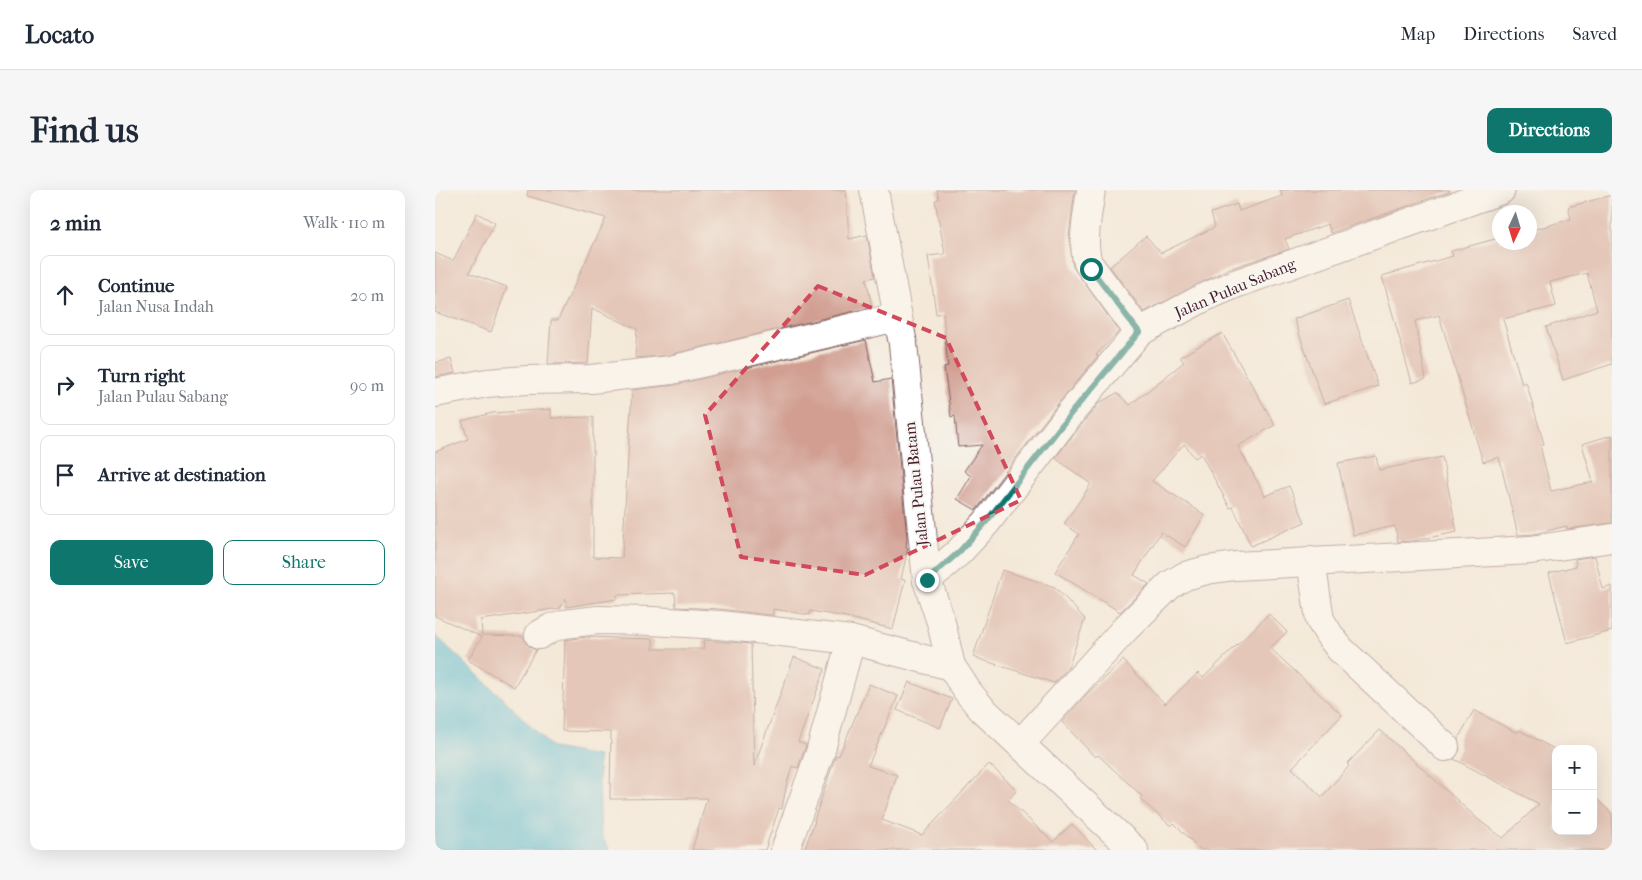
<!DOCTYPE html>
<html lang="en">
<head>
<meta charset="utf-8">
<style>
	:root { --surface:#fff; --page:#f6f6f7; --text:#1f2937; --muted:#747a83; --line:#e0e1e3; --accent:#0f766e }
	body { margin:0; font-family:"IM FELL French Canon",serif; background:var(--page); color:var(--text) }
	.controls { position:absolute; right:15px; bottom:15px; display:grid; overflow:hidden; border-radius:10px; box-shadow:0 5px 20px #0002 }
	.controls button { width:45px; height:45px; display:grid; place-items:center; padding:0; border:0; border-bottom:1px solid var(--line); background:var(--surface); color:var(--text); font:25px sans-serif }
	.compass { position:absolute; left:1057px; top:15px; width:45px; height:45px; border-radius:50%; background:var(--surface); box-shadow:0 5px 20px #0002; rotate:184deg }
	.stop { position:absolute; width:15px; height:15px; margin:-11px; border:4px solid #0f766e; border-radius:50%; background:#fff }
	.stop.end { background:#0f766e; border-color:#fff; box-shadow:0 1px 5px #0008 }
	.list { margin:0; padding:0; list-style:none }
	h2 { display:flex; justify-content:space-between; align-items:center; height:65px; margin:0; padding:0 20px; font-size:21px }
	h2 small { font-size:16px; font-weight:400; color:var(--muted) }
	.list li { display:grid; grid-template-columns:32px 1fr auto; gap:15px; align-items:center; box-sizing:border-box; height:80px; margin:0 10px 10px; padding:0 10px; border:1px solid var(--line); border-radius:10px }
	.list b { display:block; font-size:19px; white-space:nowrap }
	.list p { margin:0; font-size:16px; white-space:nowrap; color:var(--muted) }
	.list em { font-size:16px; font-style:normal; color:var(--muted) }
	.actions { display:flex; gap:10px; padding:15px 20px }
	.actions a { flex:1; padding:11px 0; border:1px solid var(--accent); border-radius:10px; text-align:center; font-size:18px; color:var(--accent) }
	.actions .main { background:var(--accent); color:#fff }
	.icon { flex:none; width:28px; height:28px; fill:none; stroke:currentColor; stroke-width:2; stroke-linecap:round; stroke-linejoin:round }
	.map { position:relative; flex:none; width:1177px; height:660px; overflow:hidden; border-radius:10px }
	header { display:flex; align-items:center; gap:30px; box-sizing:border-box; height:70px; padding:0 25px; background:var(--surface); border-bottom:1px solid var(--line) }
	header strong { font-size:24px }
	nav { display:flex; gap:28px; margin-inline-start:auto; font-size:18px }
	.intro { display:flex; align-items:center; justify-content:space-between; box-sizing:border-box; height:120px; padding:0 30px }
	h1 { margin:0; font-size:35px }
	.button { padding:12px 22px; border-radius:10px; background:var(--accent); color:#fff; font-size:18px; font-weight:700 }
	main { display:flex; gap:30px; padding:0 30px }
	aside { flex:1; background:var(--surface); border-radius:10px; box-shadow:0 5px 20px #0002 }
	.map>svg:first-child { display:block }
	.water { fill:#59bdd7; stroke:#526e81 }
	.building { fill:#d19e91 }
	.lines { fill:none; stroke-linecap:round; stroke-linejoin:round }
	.minor-casing { stroke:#866668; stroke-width:30 }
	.trunk-casing { stroke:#866668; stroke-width:30 }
	.minor { stroke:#fff; stroke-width:28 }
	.trunk { stroke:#fff; stroke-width:28 }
	.route { stroke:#0f766e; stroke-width:6 }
	.marked { fill:none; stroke:#d1495b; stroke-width:4; stroke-dasharray:10 6; stroke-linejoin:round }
	.labels { text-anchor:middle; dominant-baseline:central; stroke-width:4; stroke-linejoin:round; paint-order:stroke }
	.street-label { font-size:16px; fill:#4a1f2b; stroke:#f6f6f2 }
</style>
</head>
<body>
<header>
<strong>Locato</strong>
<nav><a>Map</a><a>Directions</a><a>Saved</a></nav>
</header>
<div class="intro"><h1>Find us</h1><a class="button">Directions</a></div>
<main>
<aside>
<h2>2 min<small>Walk · 110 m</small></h2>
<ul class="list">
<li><svg class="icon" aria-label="ahead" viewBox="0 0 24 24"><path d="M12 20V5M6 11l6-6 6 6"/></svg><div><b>Continue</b><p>Jalan Nusa Indah</p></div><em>20 m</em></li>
<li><svg class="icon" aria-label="right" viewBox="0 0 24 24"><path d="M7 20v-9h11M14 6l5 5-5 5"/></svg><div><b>Turn right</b><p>Jalan Pulau Sabang</p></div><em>90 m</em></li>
<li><svg class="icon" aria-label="arrive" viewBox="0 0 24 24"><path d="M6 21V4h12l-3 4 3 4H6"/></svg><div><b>Arrive at destination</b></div></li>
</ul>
<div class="actions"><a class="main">Save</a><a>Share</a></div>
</aside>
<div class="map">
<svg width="1177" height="660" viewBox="0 0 1177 660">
	<rect width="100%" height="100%" fill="#f6f6f2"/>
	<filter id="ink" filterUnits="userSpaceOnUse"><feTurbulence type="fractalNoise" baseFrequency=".02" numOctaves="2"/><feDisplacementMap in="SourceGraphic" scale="10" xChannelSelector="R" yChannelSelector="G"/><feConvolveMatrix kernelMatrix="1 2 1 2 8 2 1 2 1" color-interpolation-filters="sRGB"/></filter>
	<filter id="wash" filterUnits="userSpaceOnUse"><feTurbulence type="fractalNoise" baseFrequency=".0096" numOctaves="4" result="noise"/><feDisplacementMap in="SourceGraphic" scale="20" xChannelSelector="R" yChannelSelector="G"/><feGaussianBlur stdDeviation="1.12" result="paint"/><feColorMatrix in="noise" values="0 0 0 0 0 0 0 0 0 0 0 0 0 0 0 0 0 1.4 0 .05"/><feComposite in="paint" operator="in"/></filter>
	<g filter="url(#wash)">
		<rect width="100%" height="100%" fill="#f4e9d9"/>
		<polygon class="water" points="0,445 76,516 117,558 163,566 166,644 175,660 0,660"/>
		<g id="blocks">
			<g class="building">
				<polygon points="93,0 411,0 414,49 432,45 440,87 431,89 437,117 233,165 200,168 202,139 157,118 153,173 113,174 116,130 123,130 171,28 92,6"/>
				<polygon points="502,0 640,0 634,45 638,77 684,141 661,165 663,166 625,211 541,320 522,309 536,286 529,281 547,255 523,257 520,226 516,227 509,177 513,176 508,123 501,124 493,66 510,64 500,10 504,9"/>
				<polygon points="845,0 1015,0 1015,1 896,43 893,34 850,49 854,59 793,79 709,122 675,77 711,46 726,63 780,37 776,23 802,14 804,21 847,6"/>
				<polygon points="1177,5 1177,174 1128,190 1111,137 1162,120 1152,83 1115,92 1121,116 1068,129 1087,194 1091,192 1109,254 1105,255 1116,301 1158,292 1147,254 1177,245 1177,333 1132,339 1132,336 1099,344 1083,345 1064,267 1048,272 1004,125 980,131 991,189 977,193 947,86 1018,66 1016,61 1064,48 1064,52 1094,52 1094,41 1136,29 1133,17"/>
				<polygon points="42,23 60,33 34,83 72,97 56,142 0,122 0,63 18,71"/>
				<polygon points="913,110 943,196 889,214 859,129"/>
				<polygon points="787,143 840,235 803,256 830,306 854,296 870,332 816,356 798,317 795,318 766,264 760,268 749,254 717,291 770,325 750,357 726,342 699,385 714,394 685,422 620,382 644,344 629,334 656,294 620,268 664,213 682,203 695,215 749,172 745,167"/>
				<polygon points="431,150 440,192 456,189 472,347 471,358 473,358 466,389 470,390 458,439 411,427 375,421 375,425 338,419 338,425 334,425 286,419 241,417 240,403 182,405 182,409 131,417 131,408 125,418 46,430 47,446 48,445 88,446 91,453 96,458 101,460 79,497 33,470 47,447 0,426 0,262 33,249 27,231 57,223 116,219 116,228 158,227 158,367 187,368 197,200 239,195"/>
				<polygon points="16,169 20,183 0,187 0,173"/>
				<polygon points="941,266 944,280 1007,267 1022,342 978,351 963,352 960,336 918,345 903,273"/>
				<polygon points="1160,366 1168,399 1177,396 1177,441 1132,453 1114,383 1141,376 1140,369"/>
				<polygon points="567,380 620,397 650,429 633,478 619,493 538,467"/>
				<polygon points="834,424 852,442 835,458 907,525 857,578 887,607 914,576 912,574 945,540 1045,631 1068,648 1104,614 1019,569 1025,560 1023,549 1039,520 1082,543 1084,540 1121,560 1121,641 1158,641 1158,605 1177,624 1177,660 766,660 739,633 736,636 705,609 707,606 663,565 660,567 627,532 652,504 688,470 730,514 763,483 768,488"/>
				<polygon points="151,447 218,449 218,459 269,459 268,450 316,454 319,576 359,467 390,479 363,552 371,555 370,558 363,578 357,576 351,597 347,619 344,618 330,660 257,660 272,608 175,609 176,542 127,541 130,450"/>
				<polygon points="474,492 517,509 505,538 462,520"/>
				<polygon points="434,494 463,506 433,576 462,585 447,630 487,645 554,574 582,600 573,610 618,652 637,634 662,660 369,660 380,631 379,630 401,565 404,566"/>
			</g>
		</g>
	</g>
	<g filter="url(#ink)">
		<use href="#blocks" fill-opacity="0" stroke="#866668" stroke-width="1"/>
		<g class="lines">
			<g class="minor-casing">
				<g id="minor">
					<path d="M 656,0 C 653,23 646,51 653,73 L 704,142"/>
					<polyline points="0,203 52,193 92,190 156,189 236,180 462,127"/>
					<polyline points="876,371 885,430 895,446 905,459 1010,557"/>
					<polyline points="492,390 524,362 551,333 637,221 704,142 768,108 803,93 1066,0"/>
					<polyline points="104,445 116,438 129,434 163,430 217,431 285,435 416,450 516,476"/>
					<polyline points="586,553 691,438 735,395 750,386 772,380 800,376 1096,360 1177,348"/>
					<polyline points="350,660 385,563 416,450"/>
				</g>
			</g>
			<g class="trunk-casing">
				<polyline id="trunk" points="439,0 468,154 492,390 506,432 516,476 533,502 547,519 699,660"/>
			</g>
			<use href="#minor" class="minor"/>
			<use href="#trunk" class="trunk"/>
		</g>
	</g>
	<g class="lines" filter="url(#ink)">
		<polyline class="route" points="492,390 524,362 551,332 637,222 704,142 656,79"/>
	</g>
	<path d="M0 0H1177V660H0ZM 383,96 L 511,148 L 586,310 L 430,385 L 306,367 L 270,225 Z" fill="#f4e9d9" fill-opacity=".55" fill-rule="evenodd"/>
	<path class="marked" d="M 383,96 L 511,148 L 586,310 L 430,385 L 306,367 L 270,225 Z"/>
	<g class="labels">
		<g class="street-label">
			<text transform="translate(800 98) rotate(-23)">Jalan Pulau Sabang</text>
			<text transform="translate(481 294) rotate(-96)">Jalan Pulau Batam</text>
		</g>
	</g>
</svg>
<div class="controls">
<button>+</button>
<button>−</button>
</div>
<svg class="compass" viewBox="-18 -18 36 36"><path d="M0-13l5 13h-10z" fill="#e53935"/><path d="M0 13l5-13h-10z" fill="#747a83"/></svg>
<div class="stop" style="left:656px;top:79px"></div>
<div class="stop end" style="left:492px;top:390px"></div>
</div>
</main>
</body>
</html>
